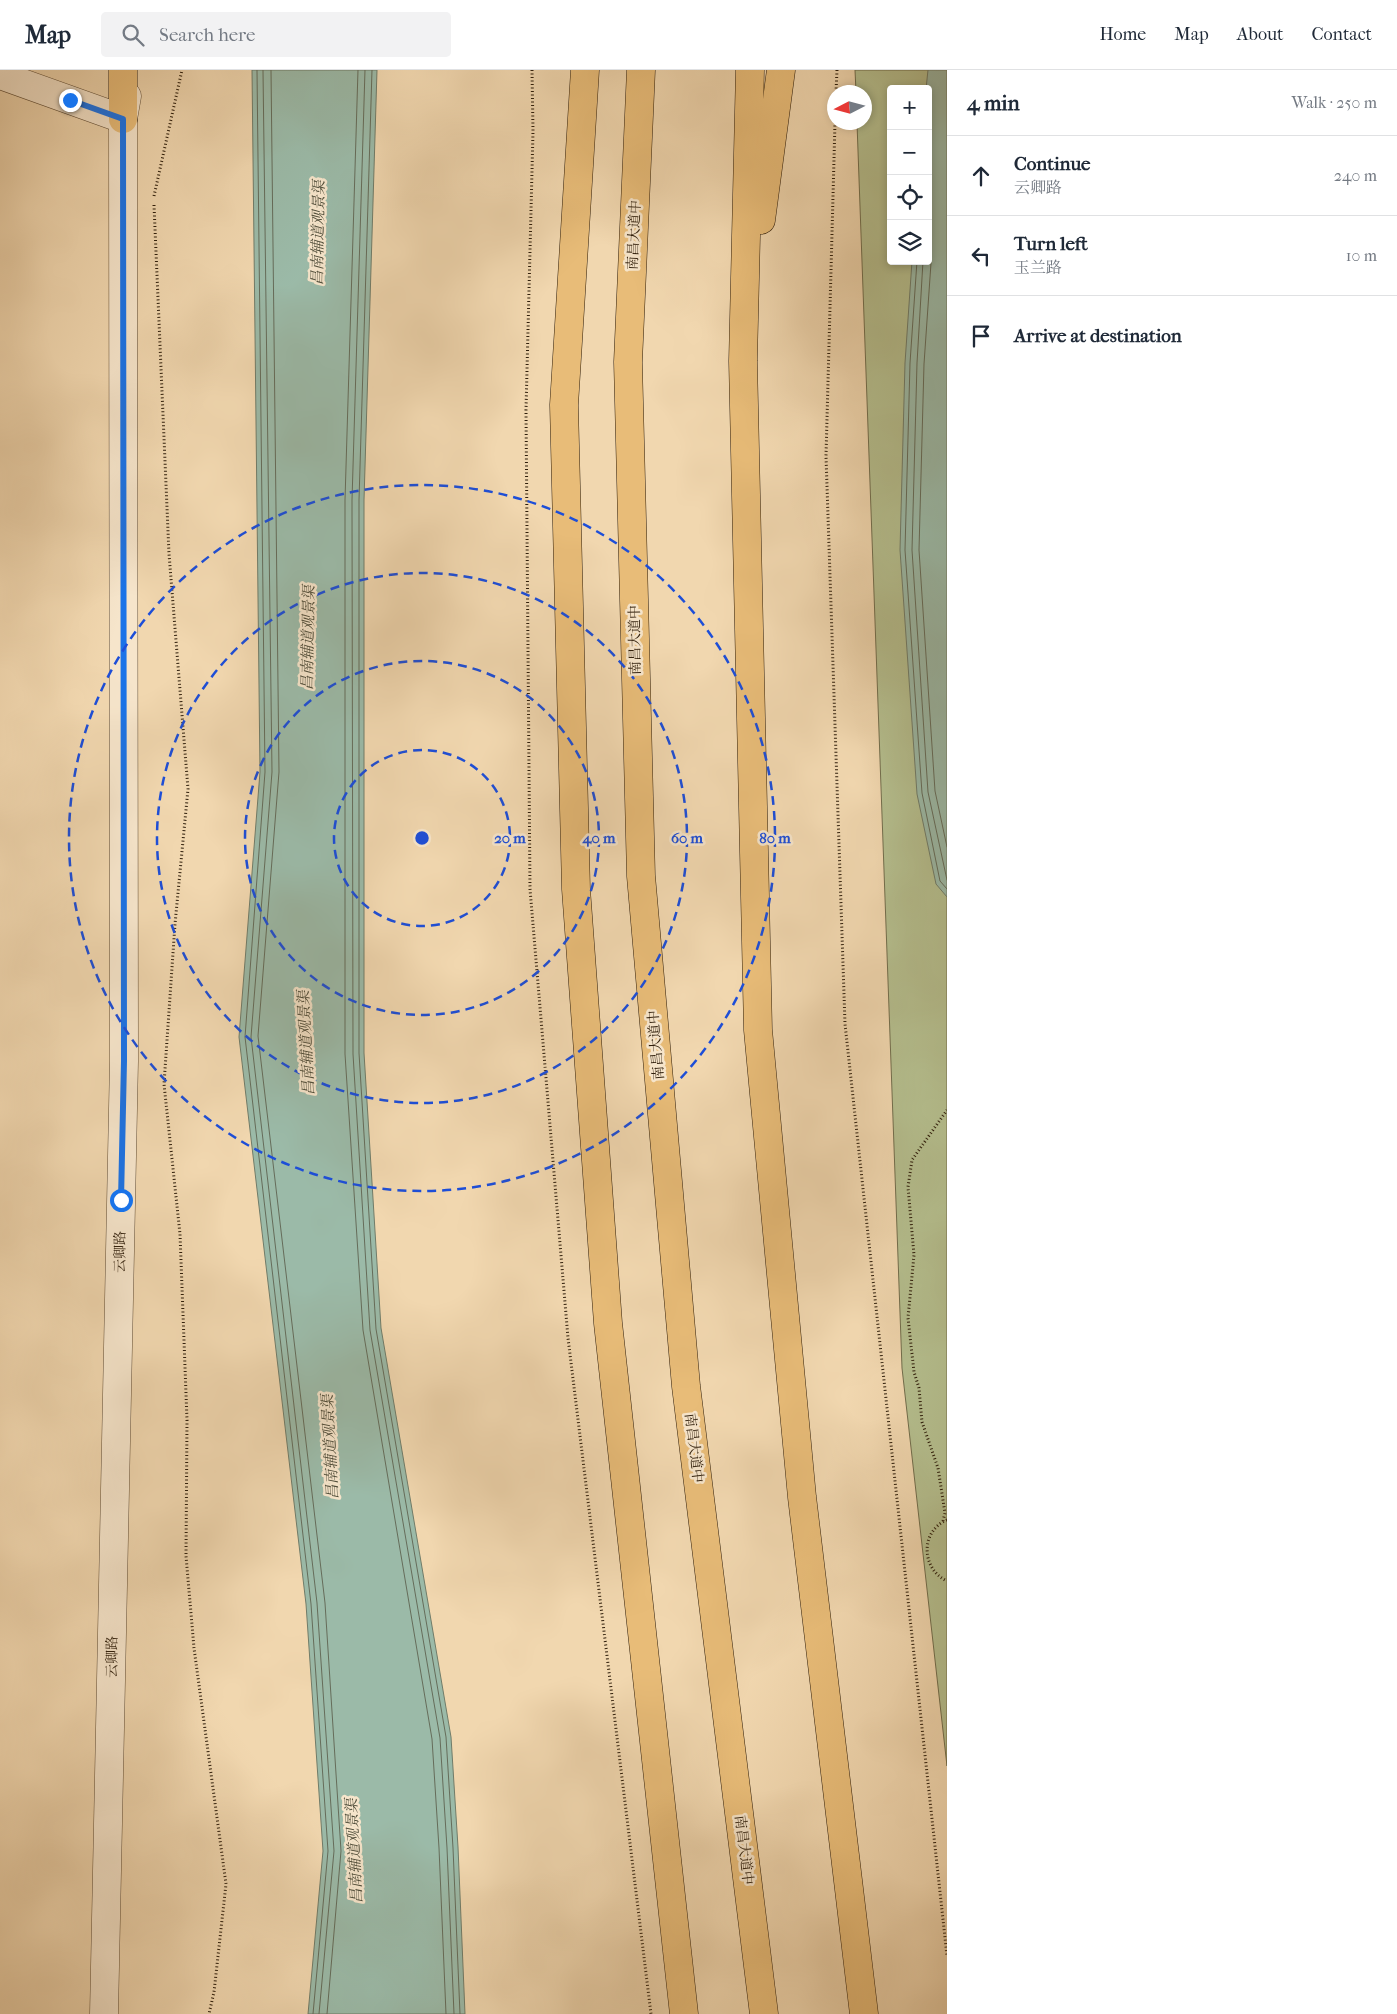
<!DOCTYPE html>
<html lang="en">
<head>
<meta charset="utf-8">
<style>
	:root { --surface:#fff; --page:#f2f2f3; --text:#1f2937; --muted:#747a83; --line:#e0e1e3 }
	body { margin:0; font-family:"IM FELL French Canon","Noto Serif SC",serif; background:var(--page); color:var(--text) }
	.controls { position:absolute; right:15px; top:15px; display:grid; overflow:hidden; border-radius:5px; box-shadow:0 2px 8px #0003 }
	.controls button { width:45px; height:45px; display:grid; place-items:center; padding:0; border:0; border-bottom:1px solid var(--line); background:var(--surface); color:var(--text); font:25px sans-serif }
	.compass { position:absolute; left:827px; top:15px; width:45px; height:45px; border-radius:50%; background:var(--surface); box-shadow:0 2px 8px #0003; rotate:264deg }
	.stop { position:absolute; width:15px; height:15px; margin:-11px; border:4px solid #1a73e8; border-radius:50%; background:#fff }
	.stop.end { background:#1a73e8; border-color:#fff; box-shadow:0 1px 5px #0008 }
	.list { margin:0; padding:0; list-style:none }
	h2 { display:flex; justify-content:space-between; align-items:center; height:65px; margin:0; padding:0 20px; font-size:21px }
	h2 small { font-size:16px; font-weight:400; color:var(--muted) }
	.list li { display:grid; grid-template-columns:32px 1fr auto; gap:15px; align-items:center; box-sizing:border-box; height:80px; padding:0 20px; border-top:1px solid var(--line) }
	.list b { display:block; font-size:19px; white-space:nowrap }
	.list p { margin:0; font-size:16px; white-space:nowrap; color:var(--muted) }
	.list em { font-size:16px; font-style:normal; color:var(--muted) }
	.icon { flex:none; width:28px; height:28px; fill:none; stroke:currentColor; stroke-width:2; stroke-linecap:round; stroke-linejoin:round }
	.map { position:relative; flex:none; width:947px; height:1944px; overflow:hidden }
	header { display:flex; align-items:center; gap:30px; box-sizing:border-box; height:70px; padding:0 25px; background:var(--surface); border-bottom:1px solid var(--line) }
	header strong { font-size:24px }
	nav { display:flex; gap:28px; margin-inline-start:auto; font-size:18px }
	.search { width:350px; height:45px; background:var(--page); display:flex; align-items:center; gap:12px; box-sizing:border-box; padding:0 18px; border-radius:5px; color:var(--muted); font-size:19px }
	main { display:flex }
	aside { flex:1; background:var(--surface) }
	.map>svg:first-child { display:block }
	.green { fill:#b5bf8f; stroke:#726e4d; fill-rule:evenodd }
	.water { fill:#9bbaa8; stroke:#707c69 }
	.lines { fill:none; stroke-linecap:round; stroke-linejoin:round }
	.shore { stroke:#656c5a; stroke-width:1 }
	.street-casing { stroke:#604c34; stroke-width:29 }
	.primary-casing { stroke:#2f1e0b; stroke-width:29 }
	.highway-casing { stroke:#2f1e0b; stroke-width:29 }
	.path { stroke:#2f1e0b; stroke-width:3; stroke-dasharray:1 2.5; stroke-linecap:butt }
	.street { stroke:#f6e5cb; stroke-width:28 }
	.primary { stroke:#e8bc78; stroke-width:28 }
	.highway { stroke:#e8bc78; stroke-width:28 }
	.route { stroke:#1a73e8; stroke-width:6 }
	.ring { fill:none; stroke:#1d4ed8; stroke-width:2.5; stroke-dasharray:9 6 }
	.labels { text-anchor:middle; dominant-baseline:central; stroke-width:5; stroke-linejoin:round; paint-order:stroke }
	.street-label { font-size:14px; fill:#2f1e0b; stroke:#f6e5cb }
	.water-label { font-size:15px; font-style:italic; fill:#4f4d3a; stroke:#f6e5cb }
	.centre { fill:#1d4ed8; stroke:#f6e5cb; stroke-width:2.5 }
	.ring-label { font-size:15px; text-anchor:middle; font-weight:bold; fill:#1d4ed8; stroke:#f6e5cb; stroke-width:5; stroke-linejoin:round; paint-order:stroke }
</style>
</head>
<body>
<header>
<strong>Map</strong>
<div class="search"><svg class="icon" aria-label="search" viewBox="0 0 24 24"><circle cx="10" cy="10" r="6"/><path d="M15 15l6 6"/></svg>Search here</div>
<nav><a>Home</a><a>Map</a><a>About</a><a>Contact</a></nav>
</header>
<main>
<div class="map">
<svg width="947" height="1944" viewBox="0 0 947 1944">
	<rect width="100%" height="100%" fill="#f1d7af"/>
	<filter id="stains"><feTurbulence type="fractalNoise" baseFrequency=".004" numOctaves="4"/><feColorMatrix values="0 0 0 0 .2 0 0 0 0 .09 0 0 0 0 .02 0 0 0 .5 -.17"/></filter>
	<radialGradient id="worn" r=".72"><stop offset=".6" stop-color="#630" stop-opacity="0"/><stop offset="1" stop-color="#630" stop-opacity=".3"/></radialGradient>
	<path class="green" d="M 855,0 L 947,0 L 947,1696 L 902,1298 L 857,53 L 864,52 L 864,22 L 856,22 ZM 891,19 L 928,19 L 928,191 L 891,191 Z"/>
	<g class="water">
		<polygon points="252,0 377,0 364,430 364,983 381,1258 451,1667 458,1777 465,1944 308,1944 323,1781 306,1534 239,967 260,702"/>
		<polygon points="928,0 947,0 947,827 936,814 917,724 900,480 905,293 912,191 928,191 928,19 926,19"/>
	</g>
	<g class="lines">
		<g class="shore">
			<polyline points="257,0 265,702 245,967 311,1534 328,1781 313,1944"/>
			<polyline points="263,0 272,702 251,967 317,1533 334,1781 319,1944"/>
			<polyline points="271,0 279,702 258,966 325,1533 341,1781 327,1944"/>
			<polyline points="358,0 345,430 345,984 363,1260 432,1669 439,1778 446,1944"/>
			<polyline points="365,0 352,430 353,984 370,1260 440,1668 447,1778 454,1944"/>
			<polyline points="372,0 359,430 359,983 376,1259 446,1667 453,1778 460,1944"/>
			<polyline points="928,183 931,193 924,294 919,480 935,721 947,777"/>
			<polyline points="917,191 910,293 905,480 922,723 940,811 947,819"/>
			<polyline points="923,191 917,293 912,480 928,722 947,810"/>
		</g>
		<g class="street-casing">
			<g id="street">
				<polyline points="0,5 123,49"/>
				<polyline points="104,1944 124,991 123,49 127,26"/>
			</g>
		</g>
		<g class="primary-casing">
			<polyline id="primary" points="123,49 123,0"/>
		</g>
		<g class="highway-casing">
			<g id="highway">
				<polyline points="585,0 564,335 576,819 608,1253 684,1944"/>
				<polyline points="641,0 628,292 641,806 686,1316 764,1944"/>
				<polyline points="750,0 743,291 758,960 802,1427 864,1944"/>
				<polyline points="761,150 781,0"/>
			</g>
		</g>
		<g class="path">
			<polyline points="532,0 533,61 526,340 530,819 568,1268 651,1944"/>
			<polyline points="836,22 837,0"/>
			<polyline points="835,52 826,386 845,954 947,1886"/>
			<polyline points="154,126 182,0"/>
			<polyline points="154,135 169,484 188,719 175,854 164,1014 180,1164 187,1350 186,1486 194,1578 226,1814 214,1922 209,1944"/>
			<path d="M 947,1450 C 920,1461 921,1499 947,1511"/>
			<polyline points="943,1451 945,1443 938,1398 922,1352 919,1318 914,1302 908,1248 914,1185 908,1117 912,1090 947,1040"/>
		</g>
		<use href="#street" class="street"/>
		<use href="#primary" class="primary"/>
		<use href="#highway" class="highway"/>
	</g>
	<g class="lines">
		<polyline class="route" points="70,30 123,49 124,991 121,1130"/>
	</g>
	<g class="ring">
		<circle cx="422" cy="768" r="88"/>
		<circle cx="422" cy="768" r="177"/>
		<circle cx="422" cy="768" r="265"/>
		<circle cx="422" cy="768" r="353"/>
	</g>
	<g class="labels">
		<g class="street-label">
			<text transform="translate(634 165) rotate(-87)">南昌大道中</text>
			<text transform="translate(635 570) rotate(-91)">南昌大道中</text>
			<text transform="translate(656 975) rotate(-95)">南昌大道中</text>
			<text transform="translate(120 1182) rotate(-89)">云卿路</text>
			<text transform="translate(694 1378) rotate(83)">南昌大道中</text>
			<text transform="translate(112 1587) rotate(-89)">云卿路</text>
			<text transform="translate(744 1780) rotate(83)">南昌大道中</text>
		</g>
		<g class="water-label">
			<text transform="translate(318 163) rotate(-89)">昌南辅道观景渠</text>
			<text transform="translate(308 568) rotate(-89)">昌南辅道观景渠</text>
			<text transform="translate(306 973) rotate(-93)">昌南辅道观景渠</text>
			<text transform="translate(330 1377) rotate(-93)">昌南辅道观景渠</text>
			<text transform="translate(354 1781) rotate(-93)">昌南辅道观景渠</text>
		</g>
	</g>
	<circle cx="422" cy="768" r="8" class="centre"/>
	<g class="ring-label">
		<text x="510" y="773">20 m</text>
		<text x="599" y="773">40 m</text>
		<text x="687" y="773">60 m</text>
		<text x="775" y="773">80 m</text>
	</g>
	<rect width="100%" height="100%" filter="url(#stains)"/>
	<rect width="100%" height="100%" fill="url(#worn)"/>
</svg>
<div class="controls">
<button>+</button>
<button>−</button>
<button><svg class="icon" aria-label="locate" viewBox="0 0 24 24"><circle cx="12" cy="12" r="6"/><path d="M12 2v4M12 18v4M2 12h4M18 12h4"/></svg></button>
<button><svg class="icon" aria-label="layers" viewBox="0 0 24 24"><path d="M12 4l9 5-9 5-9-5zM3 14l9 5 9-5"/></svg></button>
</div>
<svg class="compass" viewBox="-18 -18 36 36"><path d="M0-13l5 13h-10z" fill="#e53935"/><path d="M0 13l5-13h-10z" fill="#747a83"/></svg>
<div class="stop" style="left:121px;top:1130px"></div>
<div class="stop end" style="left:70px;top:30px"></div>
</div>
<aside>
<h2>4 min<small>Walk · 250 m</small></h2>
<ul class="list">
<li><svg class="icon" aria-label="ahead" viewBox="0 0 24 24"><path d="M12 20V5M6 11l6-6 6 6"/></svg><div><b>Continue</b><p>云卿路</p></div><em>240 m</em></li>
<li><svg class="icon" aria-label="left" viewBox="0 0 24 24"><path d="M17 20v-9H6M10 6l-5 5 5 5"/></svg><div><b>Turn left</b><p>玉兰路</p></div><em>10 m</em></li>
<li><svg class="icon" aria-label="arrive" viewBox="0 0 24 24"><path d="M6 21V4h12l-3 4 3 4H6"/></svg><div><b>Arrive at destination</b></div></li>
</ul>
</aside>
</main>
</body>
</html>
